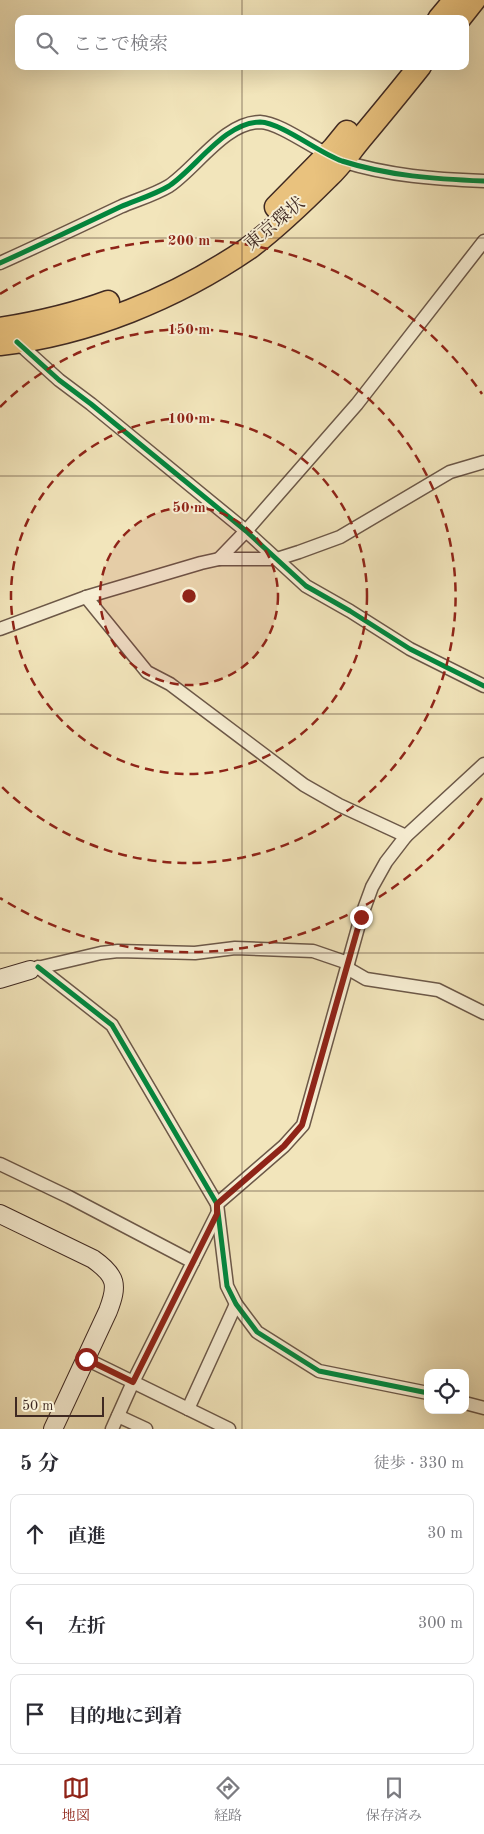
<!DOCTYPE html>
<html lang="ja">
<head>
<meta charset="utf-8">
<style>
	:root { --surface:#fff; --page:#f2f2f3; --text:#2b2b33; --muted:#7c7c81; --line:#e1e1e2; --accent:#8f2418 }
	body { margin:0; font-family:"Old Standard TT","Noto Serif JP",serif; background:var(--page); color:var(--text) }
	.controls { position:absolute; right:15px; bottom:15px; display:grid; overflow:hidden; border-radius:10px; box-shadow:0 5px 20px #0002 }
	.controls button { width:45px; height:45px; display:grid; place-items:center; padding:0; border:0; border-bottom:1px solid var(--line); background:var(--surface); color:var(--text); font:25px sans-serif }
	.scale { position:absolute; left:15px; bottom:12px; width:89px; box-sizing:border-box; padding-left:5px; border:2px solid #3f2922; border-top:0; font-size:14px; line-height:18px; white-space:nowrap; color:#3f2922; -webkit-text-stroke:4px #f7eed3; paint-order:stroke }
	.stop { position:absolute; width:15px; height:15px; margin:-11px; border:4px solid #8f2418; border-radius:50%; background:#fff }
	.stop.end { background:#8f2418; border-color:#fff; box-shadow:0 1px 5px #0008 }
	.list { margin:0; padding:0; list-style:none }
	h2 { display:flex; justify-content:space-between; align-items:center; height:65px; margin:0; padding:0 20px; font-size:21px }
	h2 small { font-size:16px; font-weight:400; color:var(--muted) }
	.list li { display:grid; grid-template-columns:32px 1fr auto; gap:15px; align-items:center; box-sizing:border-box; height:80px; margin:0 10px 10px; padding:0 10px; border:1px solid var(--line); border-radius:10px }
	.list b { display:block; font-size:19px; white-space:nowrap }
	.list em { font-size:16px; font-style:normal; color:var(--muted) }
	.icon { flex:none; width:28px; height:28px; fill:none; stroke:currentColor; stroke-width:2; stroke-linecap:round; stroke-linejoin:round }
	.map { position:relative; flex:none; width:484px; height:1429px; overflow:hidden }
	.search { position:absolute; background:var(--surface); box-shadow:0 5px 20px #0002; left:15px; right:15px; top:15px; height:55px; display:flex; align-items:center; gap:12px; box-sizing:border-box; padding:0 18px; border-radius:10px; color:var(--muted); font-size:19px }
	.sheet { height:335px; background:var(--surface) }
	nav { display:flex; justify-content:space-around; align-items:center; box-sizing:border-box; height:70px; border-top:1px solid var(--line); background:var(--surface); font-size:14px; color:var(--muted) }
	nav a { display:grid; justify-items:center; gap:2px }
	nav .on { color:var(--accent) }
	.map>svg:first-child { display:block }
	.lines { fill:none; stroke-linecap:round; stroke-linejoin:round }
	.street-casing { stroke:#6c5848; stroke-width:15 }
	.secondary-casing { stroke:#3f2922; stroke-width:20 }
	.highway-casing { stroke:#3f2922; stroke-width:25 }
	.street { stroke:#f7eed3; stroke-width:12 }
	.secondary { stroke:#f7eed3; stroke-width:18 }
	.highway { stroke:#e9c27e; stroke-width:22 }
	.cycleway-casing { stroke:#f7eed3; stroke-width:8 }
	.cycleway { stroke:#00873e; stroke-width:5 }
	.route { stroke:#8f2418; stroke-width:6 }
	.grid { fill:none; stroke:#3f2922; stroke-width:1; stroke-opacity:0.55 }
	.ring { fill:none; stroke:#8f2418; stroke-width:2.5; stroke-dasharray:9 6 }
	.labels { text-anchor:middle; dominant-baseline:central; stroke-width:4; stroke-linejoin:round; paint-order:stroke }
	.street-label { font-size:18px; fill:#3f2922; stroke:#f7eed3 }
	.centre { fill:#8f2418; stroke:#f7eed3; stroke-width:2.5 }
	.ring-label { font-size:15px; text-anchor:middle; font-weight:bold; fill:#8f2418; stroke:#f7eed3; stroke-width:4; stroke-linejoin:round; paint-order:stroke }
</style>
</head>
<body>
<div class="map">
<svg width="484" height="1429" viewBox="0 0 484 1429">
	<rect width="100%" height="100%" fill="#f2e5bb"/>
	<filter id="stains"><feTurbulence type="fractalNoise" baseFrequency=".004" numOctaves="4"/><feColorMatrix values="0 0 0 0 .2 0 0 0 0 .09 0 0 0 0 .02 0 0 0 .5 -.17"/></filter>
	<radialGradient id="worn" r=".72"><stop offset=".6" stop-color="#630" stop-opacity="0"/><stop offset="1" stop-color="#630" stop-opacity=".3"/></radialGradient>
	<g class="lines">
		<g class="street-casing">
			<g id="street">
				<path d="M 0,263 C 40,245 80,226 120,207 C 136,200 154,195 169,186 C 196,168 225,122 260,122 C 282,123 319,153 342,161 C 389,176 435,179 484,181"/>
				<polyline points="17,342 59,380 91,404 246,531 306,586 350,611 410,649 484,686"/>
				<polyline points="219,559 246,531 357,404 484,241"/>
				<polyline points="86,597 147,672 170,684 304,785 339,805 406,836"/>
				<polyline points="0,629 86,597 201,563 219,559 277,559 299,552 340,537 450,472 484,462"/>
				<polyline points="38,967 112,1025 217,1204 227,1286 236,1304 257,1332 319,1371 428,1393"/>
				<polyline points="347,968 366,979 438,990 484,1013"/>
				<polyline points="33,969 101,953 118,951 195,953 235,948 313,951 348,963"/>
				<polyline points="0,1164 69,1197 193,1262"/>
				<polyline points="217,1204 284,1146 303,1125 361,917 372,887 386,862 406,836 484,764"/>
				<polyline points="86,1359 229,1429"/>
				<polyline points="465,1403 484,1408"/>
				<polyline points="188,1409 236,1304"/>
				<polyline points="118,1416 146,1429"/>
				<polyline points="112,1429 133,1382 217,1214"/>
			</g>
		</g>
		<g class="secondary-casing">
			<g id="secondary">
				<polyline points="0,979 30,970"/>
				<path d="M 0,1214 L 93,1259 C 117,1276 118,1285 108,1311 L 53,1429"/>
			</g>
		</g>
		<g class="highway-casing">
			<g id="highway">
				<polyline points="439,19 455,0"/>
				<polyline points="459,19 474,0"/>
				<polyline points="276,207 334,148 347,132"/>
				<path d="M 0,329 C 37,323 73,315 108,302"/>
				<path d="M 0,344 C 88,334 176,298 249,248 C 277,227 303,202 328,177 C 341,165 351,150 362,137 C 382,113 401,90 420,66"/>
			</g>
		</g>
		<use href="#street" class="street"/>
		<use href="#secondary" class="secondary"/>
		<use href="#highway" class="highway"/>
		<g class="cycleway-casing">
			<g id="cycleway">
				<path d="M 0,263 C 40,245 80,226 120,207 C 136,200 154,195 169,186 C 196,168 225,122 260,122 C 282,123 319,153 342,161 C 389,176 435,179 484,181"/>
				<polyline points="17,342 59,380 91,404 246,531 306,586 350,611 410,649 484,686"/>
				<polyline points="38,967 112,1025 217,1204 227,1286 236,1304 257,1332 319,1371 428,1393"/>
			</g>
		</g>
		<use href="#cycleway" class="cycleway"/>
	</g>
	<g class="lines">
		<polyline class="route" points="86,1359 133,1382 217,1214 217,1204 284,1146 302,1125 361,917"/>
	</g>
	<path class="grid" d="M 242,0 L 242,19M 242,66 L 242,1429M 0,238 L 484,238M 0,476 L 484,476M 0,714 L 484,714M 0,953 L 484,953M 0,1191 L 484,1191"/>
	<circle cx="189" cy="596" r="89" fill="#8f2418" fill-opacity=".12"/>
	<g class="ring">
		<circle cx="189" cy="596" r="89"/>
		<circle cx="189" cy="596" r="178"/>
		<path d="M0 407A267 267 0 1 1 0 785"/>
		<path d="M482 798A356 356 0 0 1 0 898M0 294A356 356 0 0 1 482 394"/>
	</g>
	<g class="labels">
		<g class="street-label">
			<text transform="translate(275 224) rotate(-40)">東京環状</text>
		</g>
	</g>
	<circle cx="189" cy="596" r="8" class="centre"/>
	<g class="ring-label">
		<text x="189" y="245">200 m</text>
		<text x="189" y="334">150 m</text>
		<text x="189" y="423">100 m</text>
		<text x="189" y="512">50 m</text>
	</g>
	<rect width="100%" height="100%" filter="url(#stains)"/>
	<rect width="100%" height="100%" fill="url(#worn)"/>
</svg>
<div class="controls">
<button><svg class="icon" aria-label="locate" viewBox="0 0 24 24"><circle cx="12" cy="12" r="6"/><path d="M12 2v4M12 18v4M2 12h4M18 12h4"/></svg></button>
</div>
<div class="scale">50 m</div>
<div class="stop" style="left:86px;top:1359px"></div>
<div class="stop end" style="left:361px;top:917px"></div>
<div class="search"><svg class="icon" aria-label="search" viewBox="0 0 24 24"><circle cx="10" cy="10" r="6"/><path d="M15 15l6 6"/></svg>ここで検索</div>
</div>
<section class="sheet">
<h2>5 分<small>徒歩 · 330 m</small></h2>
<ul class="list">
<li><svg class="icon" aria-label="ahead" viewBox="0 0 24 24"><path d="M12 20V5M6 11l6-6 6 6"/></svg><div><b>直進</b></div><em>30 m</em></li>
<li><svg class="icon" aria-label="left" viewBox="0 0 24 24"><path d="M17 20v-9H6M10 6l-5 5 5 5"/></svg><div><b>左折</b></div><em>300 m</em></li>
<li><svg class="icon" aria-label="arrive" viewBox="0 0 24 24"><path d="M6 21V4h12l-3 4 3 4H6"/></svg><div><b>目的地に到着</b></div></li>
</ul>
</section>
<nav>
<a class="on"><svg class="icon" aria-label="map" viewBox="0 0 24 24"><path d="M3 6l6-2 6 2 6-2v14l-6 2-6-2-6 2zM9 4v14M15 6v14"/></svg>地図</a>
<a><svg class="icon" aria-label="directions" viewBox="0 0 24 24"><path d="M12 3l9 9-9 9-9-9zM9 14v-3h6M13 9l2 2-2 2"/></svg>経路</a>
<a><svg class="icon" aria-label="saved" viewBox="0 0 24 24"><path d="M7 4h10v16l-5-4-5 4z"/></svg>保存済み</a>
</nav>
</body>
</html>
